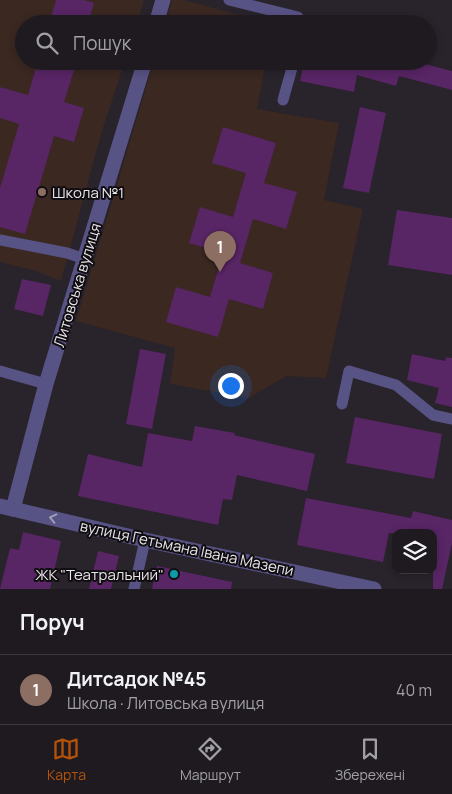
<!DOCTYPE html>
<html lang="uk">
<head>
<meta charset="utf-8">
<style>
	:root { --surface:#1f1a20; --page:#2c272d; --text:#f1f3f6; --muted:#a1a1a5; --line:#3c383e; --accent:#b45309 }
	body { margin:0; font-family:Manrope,sans-serif; background:var(--page); color:var(--text) }
	.controls { position:absolute; right:15px; bottom:15px; display:grid; overflow:hidden; border-radius:10px; box-shadow:0 2px 8px #0003 }
	.controls button { width:45px; height:45px; display:grid; place-items:center; padding:0; border:0; border-bottom:1px solid var(--line); background:var(--surface); color:var(--text); font:25px sans-serif }
	.you { position:absolute; left:230px; top:385px; width:18px; height:18px; margin:-12px; border:4px solid #fff; border-radius:50%; background:#1a73e8; box-shadow:0 0 0 8px #1a73e833 }
	.badge { display:grid; place-items:center; width:32px; height:32px; border-radius:50%; background:var(--accent); color:#fff; font-size:16px; font-weight:700 }
	.pin { position:absolute; translate:-50% -41px; filter:drop-shadow(0 1px 2px #0008) }
	.pin::after { content:''; position:absolute; top:26px; width:18px; height:15px; background:inherit; clip-path:polygon(0 0,100% 0,50% 100%) }
	.list { margin:0; padding:0; list-style:none }
	h2 { display:flex; justify-content:space-between; align-items:center; height:65px; margin:0; padding:0 20px; font-size:21px }
	h2 small { font-size:16px; font-weight:400; color:var(--muted) }
	.list li { display:grid; grid-template-columns:32px 1fr auto; gap:15px; align-items:center; box-sizing:border-box; height:70px; padding:0 20px; border-top:1px solid var(--line) }
	.list b { display:block; font-size:19px; white-space:nowrap }
	.list p { margin:0; font-size:16px; white-space:nowrap; color:var(--muted) }
	.list em { font-size:16px; font-style:normal; color:var(--muted) }
	.icon { flex:none; width:28px; height:28px; fill:none; stroke:currentColor; stroke-width:2; stroke-linecap:round; stroke-linejoin:round }
	.map { position:relative; flex:none; width:452px; height:589px; overflow:hidden }
	.search { position:absolute; background:var(--surface); box-shadow:0 2px 8px #0003; left:15px; right:15px; top:15px; height:55px; display:flex; align-items:center; gap:12px; box-sizing:border-box; padding:0 18px; border-radius:28px; color:var(--muted); font-size:19px }
	.sheet { height:135px; background:var(--surface) }
	nav { display:flex; justify-content:space-around; align-items:center; box-sizing:border-box; height:70px; border-top:1px solid var(--line); background:var(--surface); font-size:14px; color:var(--muted) }
	nav a { display:grid; justify-items:center; gap:2px }
	nav .on { color:var(--accent) }
	.map>svg:first-child { display:block }
	.education { fill:#3a2821 }
	.building { fill:#582565 }
	.lines { fill:none; stroke-linecap:round; stroke-linejoin:round }
	.lane { stroke:#585385; stroke-width:11 }
	.street { stroke:#585385; stroke-width:15 }
	.oneway { stroke:#a09cb7 }
	.education-dot { fill:#8d6e63; stroke:#100d11; stroke-width:2 }
	.culture-dot { fill:#0f9aa8; stroke:#100d11; stroke-width:2 }
	.labels { text-anchor:middle; dominant-baseline:central; stroke-width:4; stroke-linejoin:round; paint-order:stroke }
	.poi-label { font-size:15px; fill:#e8e4e9; stroke:#100d11; text-anchor:start }
	.street-label { font-size:15px; fill:#e8e4e9; stroke:#100d11 }
</style>
</head>
<body>
<div class="map">
<svg width="452" height="589" viewBox="0 0 452 589">
	<rect width="100%" height="100%" fill="#29232b"/>
	<g class="education">
		<polygon points="0,0 144,0 137,24 24,24 24,61 125,61 102,131 61,281 36,271 0,262"/>
		<polygon points="172,0 184,0 273,24 165,24"/>
		<polygon points="154,61 266,61 257,109 339,123 324,200 363,209 326,378 286,376 249,398 170,384 175,348 76,321"/>
	</g>
	<g class="building">
		<polygon points="56,0 84,0 94,3 88,24 49,24"/>
		<polygon points="38,61 77,61 64,102 84,108 74,142 54,136 25,234 0,227 0,188 19,124 0,118 0,87 28,95"/>
		<polygon points="304,61 413,61 452,71 452,90 399,76 396,86 357,75 354,92 300,81"/>
		<polygon points="360,107 386,113 369,193 343,188"/>
		<polygon points="223,127 276,143 264,183 297,192 286,229 253,219 240,263 273,273 263,309 229,299 218,337 166,322 176,287 210,297 223,253 189,243 200,207 233,217 246,173 212,163"/>
		<polygon points="397,210 452,218 452,275 388,265"/>
		<polygon points="22,279 51,285 43,316 14,309"/>
		<polygon points="140,349 166,354 152,429 126,424"/>
		<polygon points="412,354 445,361 446,357 452,358 452,407 435,403 439,388 407,380"/>
		<polygon points="355,417 442,434 434,479 346,463"/>
		<polygon points="195,426 235,433 234,435 315,454 307,491 237,475 232,500 223,499 218,525 78,496 88,454 142,467 148,433 192,441"/>
		<polygon points="306,498 411,518 413,511 452,520 452,543 442,589 433,589 433,533 389,533 383,562 297,545"/>
		<polygon points="23,532 61,541 50,589 0,589 10,548 19,550"/>
		<polygon points="98,551 119,556 111,589 89,589"/>
		<polygon points="157,566 232,582 231,589 152,589"/>
	</g>
	<g class="lines">
		<g class="lane">
			<polyline points="229,0 298,17 300,24"/>
			<polyline points="283,100 294,61"/>
			<polyline points="0,240 67,253 85,259"/>
			<polyline points="0,371 46,384"/>
			<polyline points="342,404 349,371 396,385 433,415 452,419"/>
			<polyline points="134,589 145,540"/>
		</g>
		<g class="street">
			<polyline points="156,24 163,0"/>
			<polyline points="0,506 145,540 374,589"/>
			<polyline points="13,509 46,384 145,61"/>
		</g>
	</g>
	<defs><path id="oneway-chevron" d="M-2-3.5L2.5 0L-2 3.5" fill="none" stroke-width="1.6" stroke-linecap="round" stroke-linejoin="round" transform="scale(1.25)"/></defs>
	<use class="oneway" href="#oneway-chevron" transform="translate(53 518) rotate(-167)"/>
	<circle class="education-dot" cx="42" cy="192" r="5"/>
	<circle class="culture-dot" cx="174" cy="574" r="5"/>
	<g class="labels">
		<g class="poi-label">
			<text x="52" y="192">Школа №1</text>
			<text x="164" y="574" text-anchor="end">ЖК "Театральний"</text>
		</g>
		<g class="street-label">
			<text transform="translate(77 285) rotate(-73)">Литовська вулиця</text>
			<text transform="translate(187 548) rotate(12)">вулиця Гетьмана Івана Мазепи</text>
		</g>
	</g>
</svg>
<div class="controls">
<button><svg class="icon" aria-label="layers" viewBox="0 0 24 24"><path d="M12 4l9 5-9 5-9-5zM3 14l9 5 9-5"/></svg></button>
</div>
<div class="you"></div>
<div class="pin badge" style="left:220px;top:272px;background:#8d6e63">1</div>
<div class="search"><svg class="icon" aria-label="search" viewBox="0 0 24 24"><circle cx="10" cy="10" r="6"/><path d="M15 15l6 6"/></svg>Пошук</div>
</div>
<section class="sheet">
<h2>Поруч<small></small></h2>
<ul class="list">
<li><span class="badge" style="background:#8d6e63">1</span><div><b>Дитсадок №45</b><p>Школа · Литовська вулиця</p></div><em>40 m</em></li>
</ul>
</section>
<nav>
<a class="on"><svg class="icon" aria-label="map" viewBox="0 0 24 24"><path d="M3 6l6-2 6 2 6-2v14l-6 2-6-2-6 2zM9 4v14M15 6v14"/></svg>Карта</a>
<a><svg class="icon" aria-label="directions" viewBox="0 0 24 24"><path d="M12 3l9 9-9 9-9-9zM9 14v-3h6M13 9l2 2-2 2"/></svg>Маршрут</a>
<a><svg class="icon" aria-label="saved" viewBox="0 0 24 24"><path d="M7 4h10v16l-5-4-5 4z"/></svg>Збережені</a>
</nav>
</body>
</html>
